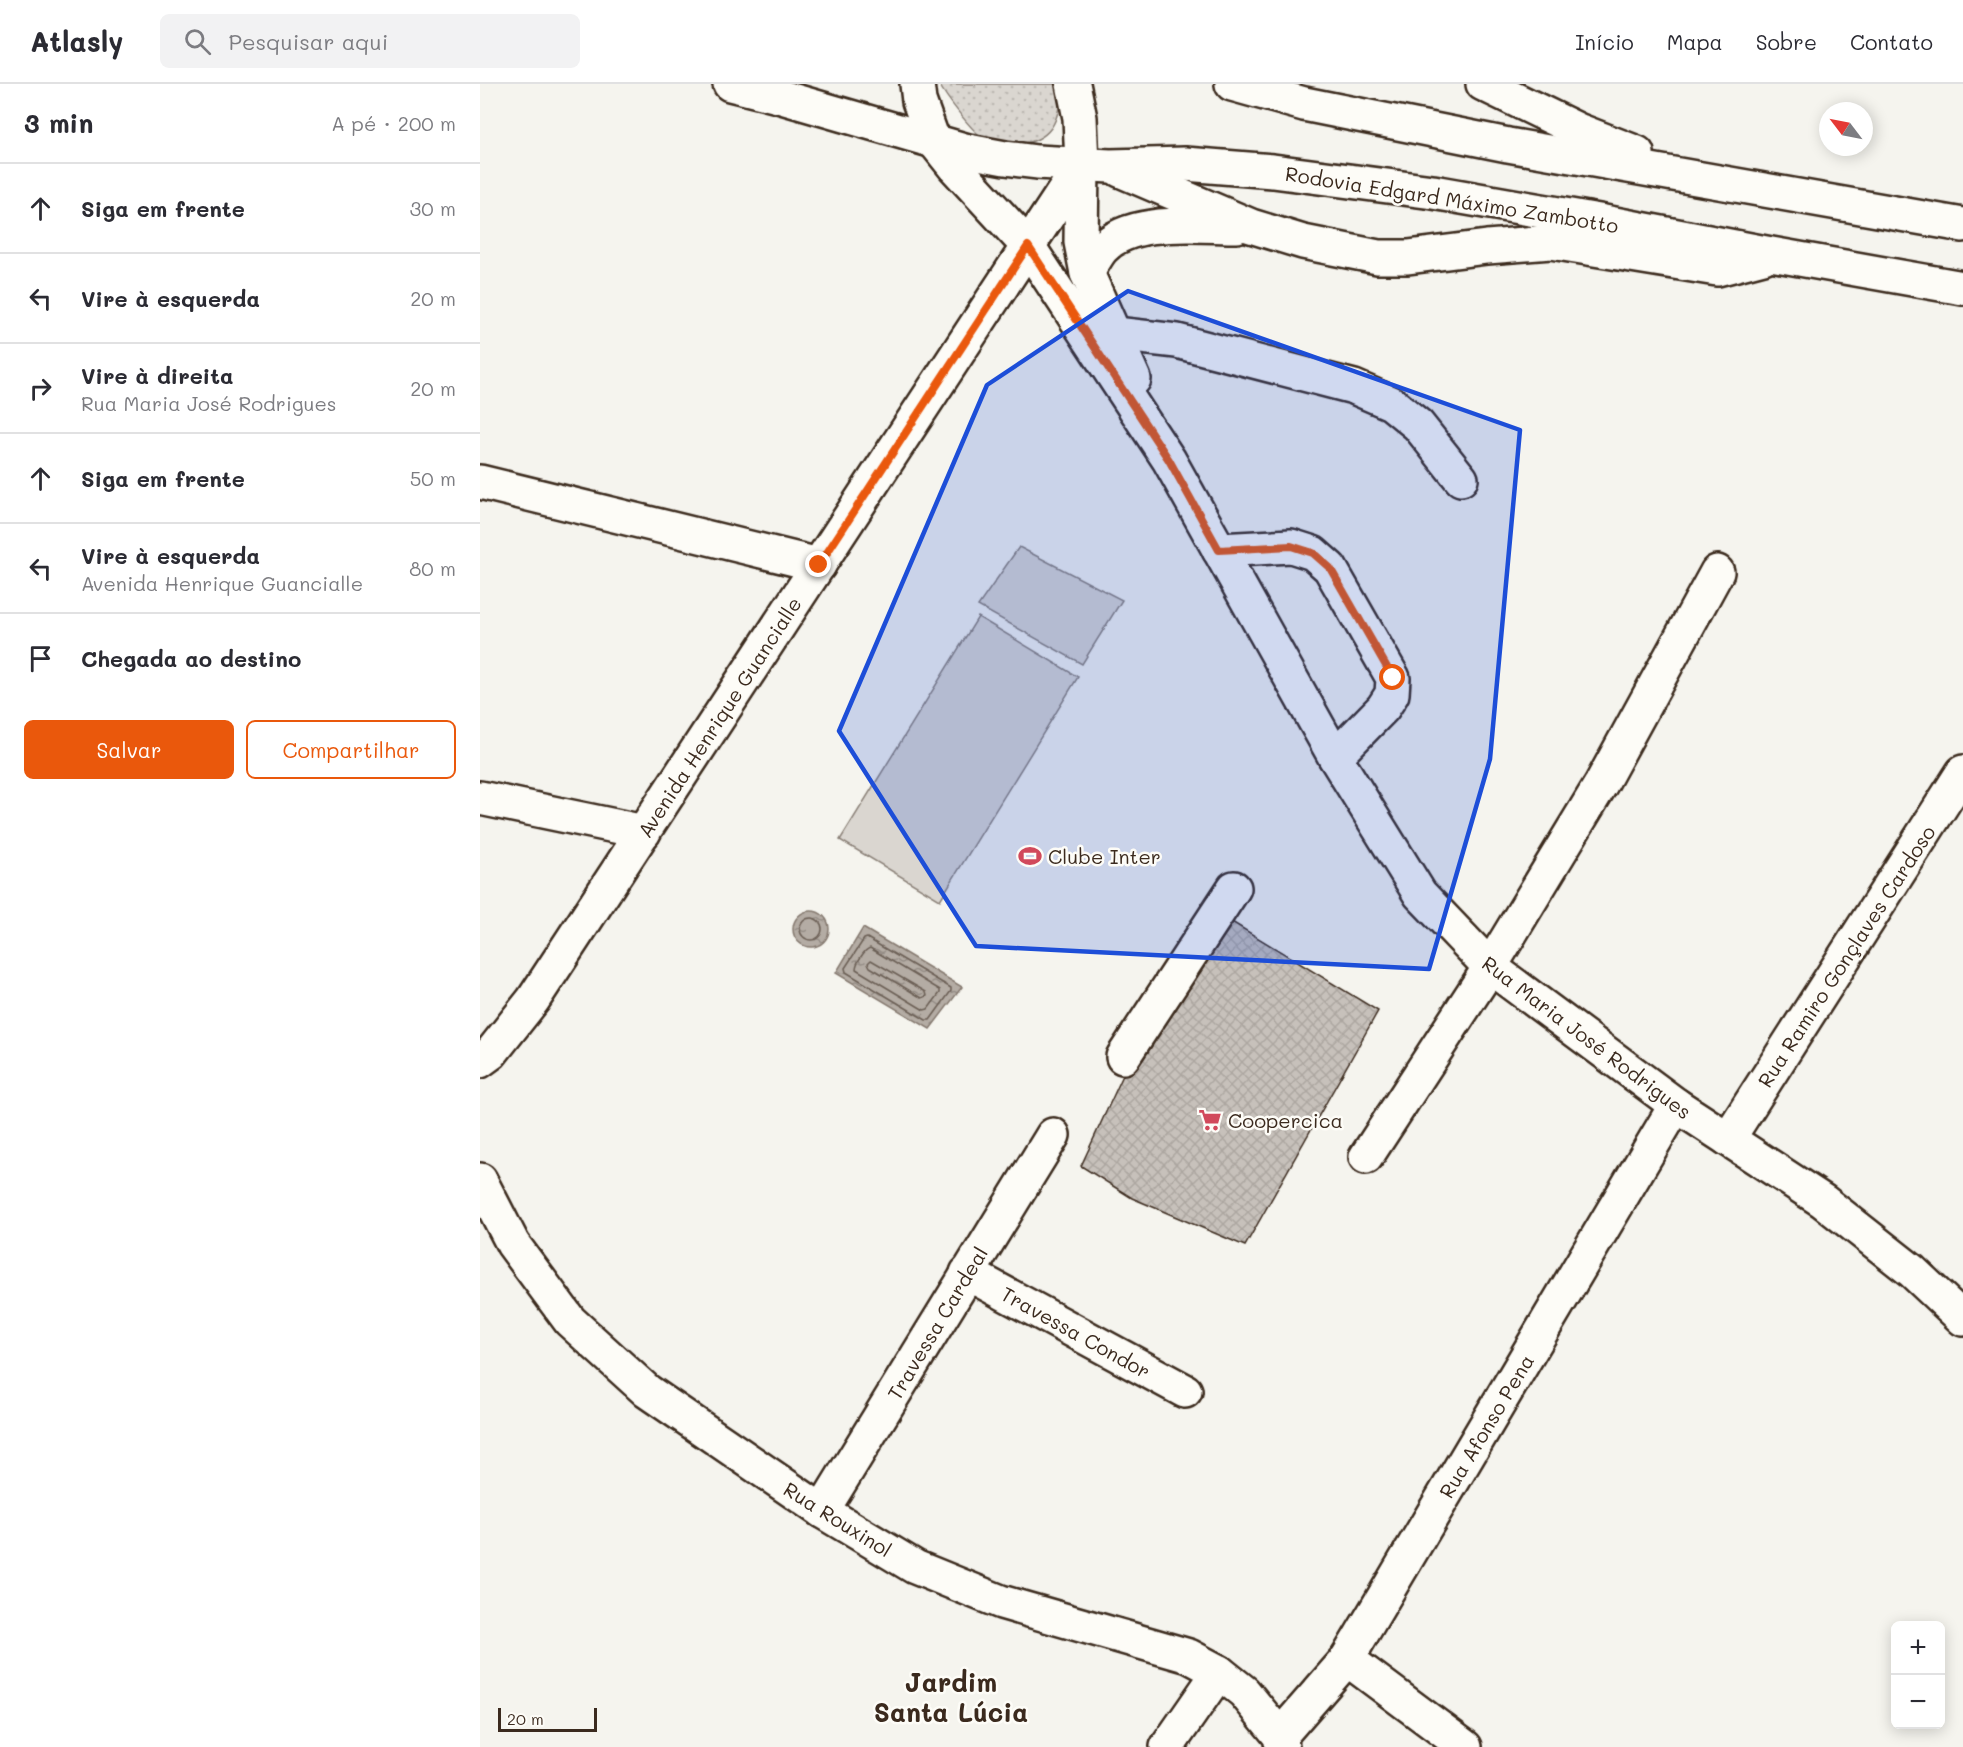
<!DOCTYPE html>
<html lang="pt">
<head>
<meta charset="utf-8">
<style>
	:root { --surface:#fff; --page:#f2f2f3; --text:#2b2b33; --muted:#7c7c81; --line:#e1e1e2; --accent:#ea580c }
	body { margin:0; font-family:Mali,sans-serif; background:var(--page); color:var(--text) }
	.controls { position:absolute; right:18px; bottom:18px; display:grid; overflow:hidden; border-radius:9px; box-shadow:0 3px 15px #0003 }
	.controls button { width:54px; height:54px; display:grid; place-items:center; padding:0; border:0; border-bottom:2px solid var(--line); background:var(--surface); color:var(--text); font:30px sans-serif }
	.compass { position:absolute; left:1339px; top:18px; width:54px; height:54px; border-radius:50%; background:var(--surface); box-shadow:0 3px 15px #0003; rotate:302deg }
	.scale { position:absolute; left:18px; bottom:15px; width:99px; box-sizing:border-box; padding-left:6px; border:3px solid #3b2a1e; border-top:0; font-size:16px; line-height:21px; white-space:nowrap; color:#3b2a1e; -webkit-text-stroke:4px #fdfcf7; paint-order:stroke }
	.stop { position:absolute; width:18px; height:18px; margin:-14px; border:4px solid #ea580c; border-radius:50%; background:#fff }
	.stop.end { background:#ea580c; border-color:#fff; box-shadow:0 2px 6px #0008 }
	.list { margin:0; padding:0; list-style:none }
	h2 { display:flex; justify-content:space-between; align-items:center; height:78px; margin:0; padding:0 24px; font-size:26px }
	h2 small { font-size:20px; font-weight:400; color:var(--muted) }
	.list li { display:grid; grid-template-columns:39px 1fr auto; gap:18px; align-items:center; box-sizing:border-box; height:90px; padding:0 24px; border-top:2px solid var(--line) }
	.list b { display:block; font-size:22px; white-space:nowrap }
	.list p { margin:0; font-size:20px; white-space:nowrap; color:var(--muted) }
	.list em { font-size:20px; font-style:normal; color:var(--muted) }
	.actions { display:flex; gap:12px; padding:18px 24px }
	.actions a { flex:1; padding:14px 0; border:2px solid var(--accent); border-radius:9px; text-align:center; font-size:21px; color:var(--accent) }
	.actions .main { background:var(--accent); color:#fff }
	.icon { flex:none; width:33px; height:33px; fill:none; stroke:currentColor; stroke-width:2; stroke-linecap:round; stroke-linejoin:round }
	.map { position:relative; flex:none; width:1483px; height:1663px; overflow:hidden }
	header { display:flex; align-items:center; gap:36px; box-sizing:border-box; height:84px; padding:0 30px; background:var(--surface); border-bottom:2px solid var(--line) }
	header strong { font-size:28px }
	nav { display:flex; gap:33px; margin-inline-start:auto; font-size:21px }
	.search { width:420px; height:54px; background:var(--page); display:flex; align-items:center; gap:15px; box-sizing:border-box; padding:0 21px; border-radius:9px; color:var(--muted); font-size:22px }
	main { display:flex }
	aside { flex:1; background:var(--surface) }
	.map>svg:first-child { display:block }
	.grass { fill:url(#grass-dots); stroke:#8a8077; stroke-width:1.5 }
	.pitch { fill:#dad6d0; stroke:#8a8077; stroke-width:1.5 }
	.water { fill:url(#water-ripples); stroke:#84786e; stroke-width:1.5 }
	.lines { fill:none; stroke-linecap:round; stroke-linejoin:round }
	.shore { stroke:#6b5e54; stroke-width:1.5 }
	.building { fill:url(#building-cross-hatch); stroke:#3b2a1e; stroke-width:1.5 }
	.minor-casing { stroke:#3b2a1e; stroke-width:38 }
	.major-casing { stroke:#3b2a1e; stroke-width:38 }
	.minor { stroke:#fdfcf7; stroke-width:33 }
	.major { stroke:#fdfcf7; stroke-width:33 }
	.route { stroke:#ea580c; stroke-width:8 }
	.marked { fill:#1d4ed8; fill-opacity:0.2; stroke:#1d4ed8; stroke-width:4.5; stroke-linejoin:round }
	.labels { text-anchor:middle; dominant-baseline:central; stroke-width:5; stroke-linejoin:round; paint-order:stroke }
	.street-label { font-size:20px; fill:#3b2a1e; stroke:#fdfcf7 }
	.poi-label { font-size:20px; fill:#3b2a1e; stroke:#fdfcf7; text-anchor:start }
	.district-label { font-size:26px; font-weight:bold; fill:#3b2a1e; stroke:#fdfcf7 }
</style>
</head>
<body>
<header>
<strong>Atlasly</strong>
<div class="search"><svg class="icon" aria-label="search" viewBox="0 0 24 24"><circle cx="10" cy="10" r="6"/><path d="M15 15l6 6"/></svg>Pesquisar aqui</div>
<nav><a>Início</a><a>Mapa</a><a>Sobre</a><a>Contato</a></nav>
</header>
<main>
<aside>
<h2>3 min<small>A pé · 200 m</small></h2>
<ul class="list">
<li><svg class="icon" aria-label="ahead" viewBox="0 0 24 24"><path d="M12 20V5M6 11l6-6 6 6"/></svg><div><b>Siga em frente</b></div><em>30 m</em></li>
<li><svg class="icon" aria-label="left" viewBox="0 0 24 24"><path d="M17 20v-9H6M10 6l-5 5 5 5"/></svg><div><b>Vire à esquerda</b></div><em>20 m</em></li>
<li><svg class="icon" aria-label="right" viewBox="0 0 24 24"><path d="M7 20v-9h11M14 6l5 5-5 5"/></svg><div><b>Vire à direita</b><p>Rua Maria José Rodrigues</p></div><em>20 m</em></li>
<li><svg class="icon" aria-label="ahead" viewBox="0 0 24 24"><path d="M12 20V5M6 11l6-6 6 6"/></svg><div><b>Siga em frente</b></div><em>50 m</em></li>
<li><svg class="icon" aria-label="left" viewBox="0 0 24 24"><path d="M17 20v-9H6M10 6l-5 5 5 5"/></svg><div><b>Vire à esquerda</b><p>Avenida Henrique Guancialle</p></div><em>80 m</em></li>
<li><svg class="icon" aria-label="arrive" viewBox="0 0 24 24"><path d="M6 21V4h12l-3 4 3 4H6"/></svg><div><b>Chegada ao destino</b></div></li>
</ul>
<div class="actions"><a class="main">Salvar</a><a>Compartilhar</a></div>
</aside>
<div class="map">
<svg width="1483" height="1663" viewBox="0 0 1483 1663">
	<defs>
		<pattern id="grass-dots" width="8" height="8" patternUnits="userSpaceOnUse" patternTransform="scale(1.5)"><rect width="8" height="8" fill="#dad6d0"/><path d="M2 2h.1M6 6h.1" fill="none" stroke="#bcb8b2" stroke-width="1.8" stroke-linecap="round"/></pattern>
		<pattern id="water-ripples" width="26" height="14" patternUnits="userSpaceOnUse" patternTransform="scale(1.5)"><rect width="26" height="14" fill="#b4aca4"/><path d="M2 4q2-2 4 0t4 0M15 11q2-2 4 0t4 0" fill="none" stroke="#948c85"/></pattern>
		<pattern id="building-cross-hatch" width="8" height="8" patternUnits="userSpaceOnUse" patternTransform="scale(1.5)"><rect width="8" height="8" fill="#c7c1bb"/><path d="M0 0l8 8M0 8l8-8" fill="none" stroke="#aca6a0"/></pattern>
	</defs>
	<rect width="100%" height="100%" fill="#f5f4ee"/>
	<filter id="ink" filterUnits="userSpaceOnUse"><feTurbulence type="fractalNoise" baseFrequency=".0167" numOctaves="2"/><feDisplacementMap in="SourceGraphic" scale="12" xChannelSelector="R" yChannelSelector="G"/><feConvolveMatrix kernelMatrix="1 2 1 2 8 2 1 2 1" color-interpolation-filters="sRGB"/></filter>
	<g filter="url(#ink)">
		<path class="grass" d="M 459,0 L 581,0 C 580,15 580,31 571,44 C 557,63 522,65 503,54 C 491,46 466,13 459,0 Z"/>
		<g class="pitch">
			<polygon points="539,463 642,516 602,580 498,522"/>
			<polygon points="498,533 598,593 460,816 360,756"/>
		</g>
		<g class="water">
			<circle cx="331" cy="845" r="18"/>
			<polygon points="383,844 482,903 450,945 356,889"/>
		</g>
		<g class="lines">
			<g class="shore">
				<circle cx="331" cy="845" r="11"/>
				<polygon points="387,854 471,904 471,907 450,936 446,936 366,888 365,884 384,855"/>
				<path d="M 390,864 L 460,906 L 460,909 L 448,925 L 444,926 L 376,885 C 376,879 384,866 390,864 Z"/>
				<polygon points="391,876 446,908 447,912 442,914 390,883 388,879"/>
			</g>
		</g>
		<polygon class="building" points="742,832 898,927 765,1162 652,1114 601,1082 644,989"/>
		<g class="lines">
			<g class="minor-casing">
				<g id="minor">
					<polyline points="635,250 697,257 874,303 911,319 938,341 981,395"/>
					<polyline points="0,398 339,481"/>
					<polyline points="739,466 811,462 833,469 850,484 913,594 912,610 903,624 855,673"/>
					<polyline points="0,714 164,748"/>
					<polyline points="643,973 754,804"/>
					<polyline points="0,977 11,969 53,916 548,162"/>
					<polyline points="1248,1055 1483,688"/>
					<polyline points="886,1073 1010,883 1121,700 1237,488"/>
					<polyline points="0,1096 33,1160 90,1237 167,1307 342,1427 435,1483 521,1518 709,1572 739,1588 764,1608 800,1652 802,1663"/>
					<polyline points="487,1189 705,1307"/>
					<polyline points="342,1427 573,1051"/>
					<polyline points="867,1575 985,1663"/>
					<polyline points="800,1652 867,1575 1196,1021"/>
					<polyline points="687,1663 739,1588"/>
				</g>
			</g>
			<g class="major-casing">
				<g id="major">
					<polyline points="250,0 298,12 488,67 525,74 557,78 630,82 705,80 793,87 953,108 1119,137 1291,170 1483,204"/>
					<polyline points="437,0 439,17 453,56 473,81 548,162 689,376 855,673 940,810 1010,883 1196,1021 1343,1117 1432,1187 1483,1235"/>
					<polyline points="593,0 600,34 602,80 601,158 607,189 654,295"/>
					<polyline points="752,0 824,20 1028,61 1483,141"/>
					<polyline points="1003,0 1100,47 1157,69"/>
					<polyline points="640,86 771,142 823,158 898,173 928,173 1007,163 1071,158 1237,185 1283,173"/>
					<polyline points="548,162 602,80"/>
					<path d="M 607,189 C 612,181 616,172 622,165 C 651,133 717,142 757,142"/>
				</g>
			</g>
			<use href="#minor" class="minor"/>
			<use href="#major" class="major"/>
		</g>
	</g>
	<g class="lines" filter="url(#ink)">
		<polyline class="route" points="339,481 548,162 689,376 739,466 811,462 833,469 850,484 913,594"/>
	</g>
	<path class="marked" d="M 648,207 L 1040,346 L 1010,675 L 949,885 L 496,862 L 359,647 L 507,301 Z"/>
	<defs>
		<g id="stadium-bare" transform="scale(1.8)"><path d="M0-5a6.5 5 0 1 0 0 10a6.5 5 0 1 0 0-10ZM-3.5-1.8h7v3.6h-7Z" fill="#d1495b" stroke="#fdfcf7" stroke-width="2.5" paint-order="stroke"/></g>
		<g id="supermarket-bare" transform="scale(1.8)"><path d="M-6-5.5h2.5l.6 2H6L4.5 2H-2.5L-4.4-4H-6ZM-1.5 3.2a1.3 1.3 0 1 0 .1 0ZM3 3.2a1.3 1.3 0 1 0 .1 0Z" fill="#d1495b" stroke="#fdfcf7" stroke-width="2.5" paint-order="stroke"/></g>
	</defs>
	<g fill-rule="evenodd">
		<use href="#stadium-bare" x="550" y="772"/>
		<use href="#supermarket-bare" x="730" y="1036"/>
	</g>
	<g class="labels">
		<g class="street-label">
			<text transform="translate(972 115) rotate(9)">Rodovia Edgard Máximo Zambotto</text>
			<text transform="translate(239 633) rotate(-57)">Avenida Henrique Guancialle</text>
			<text transform="translate(1366 872) rotate(-57)">Rua Ramiro Gonçlaves Cardoso</text>
			<text transform="translate(1107 953) rotate(37)">Rua Maria José Rodrigues</text>
			<text transform="translate(457 1239) rotate(-59)">Travessa Cardeal</text>
			<text transform="translate(596 1248) rotate(29)">Travessa Condor</text>
			<text transform="translate(1006 1342) rotate(-59)">Rua Afonso Pena</text>
			<text transform="translate(358 1435) rotate(32)">Rua Rouxinol</text>
		</g>
		<g class="poi-label">
			<text x="568" y="772">Clube Inter</text>
			<text x="748" y="1036">Coopercica</text>
		</g>
		<g class="district-label">
			<text x="471" y="1598">Jardim<tspan x="471" dy="30">Santa Lúcia</tspan></text>
		</g>
	</g>
</svg>
<div class="controls">
<button>+</button>
<button>−</button>
</div>
<svg class="compass" viewBox="-18 -18 36 36"><path d="M0-13l5 13h-10z" fill="#e53935"/><path d="M0 13l5-13h-10z" fill="#7c7c81"/></svg>
<div class="scale">20 m</div>
<div class="stop" style="left:913px;top:594px"></div>
<div class="stop end" style="left:339px;top:481px"></div>
</div>
</main>
</body>
</html>
